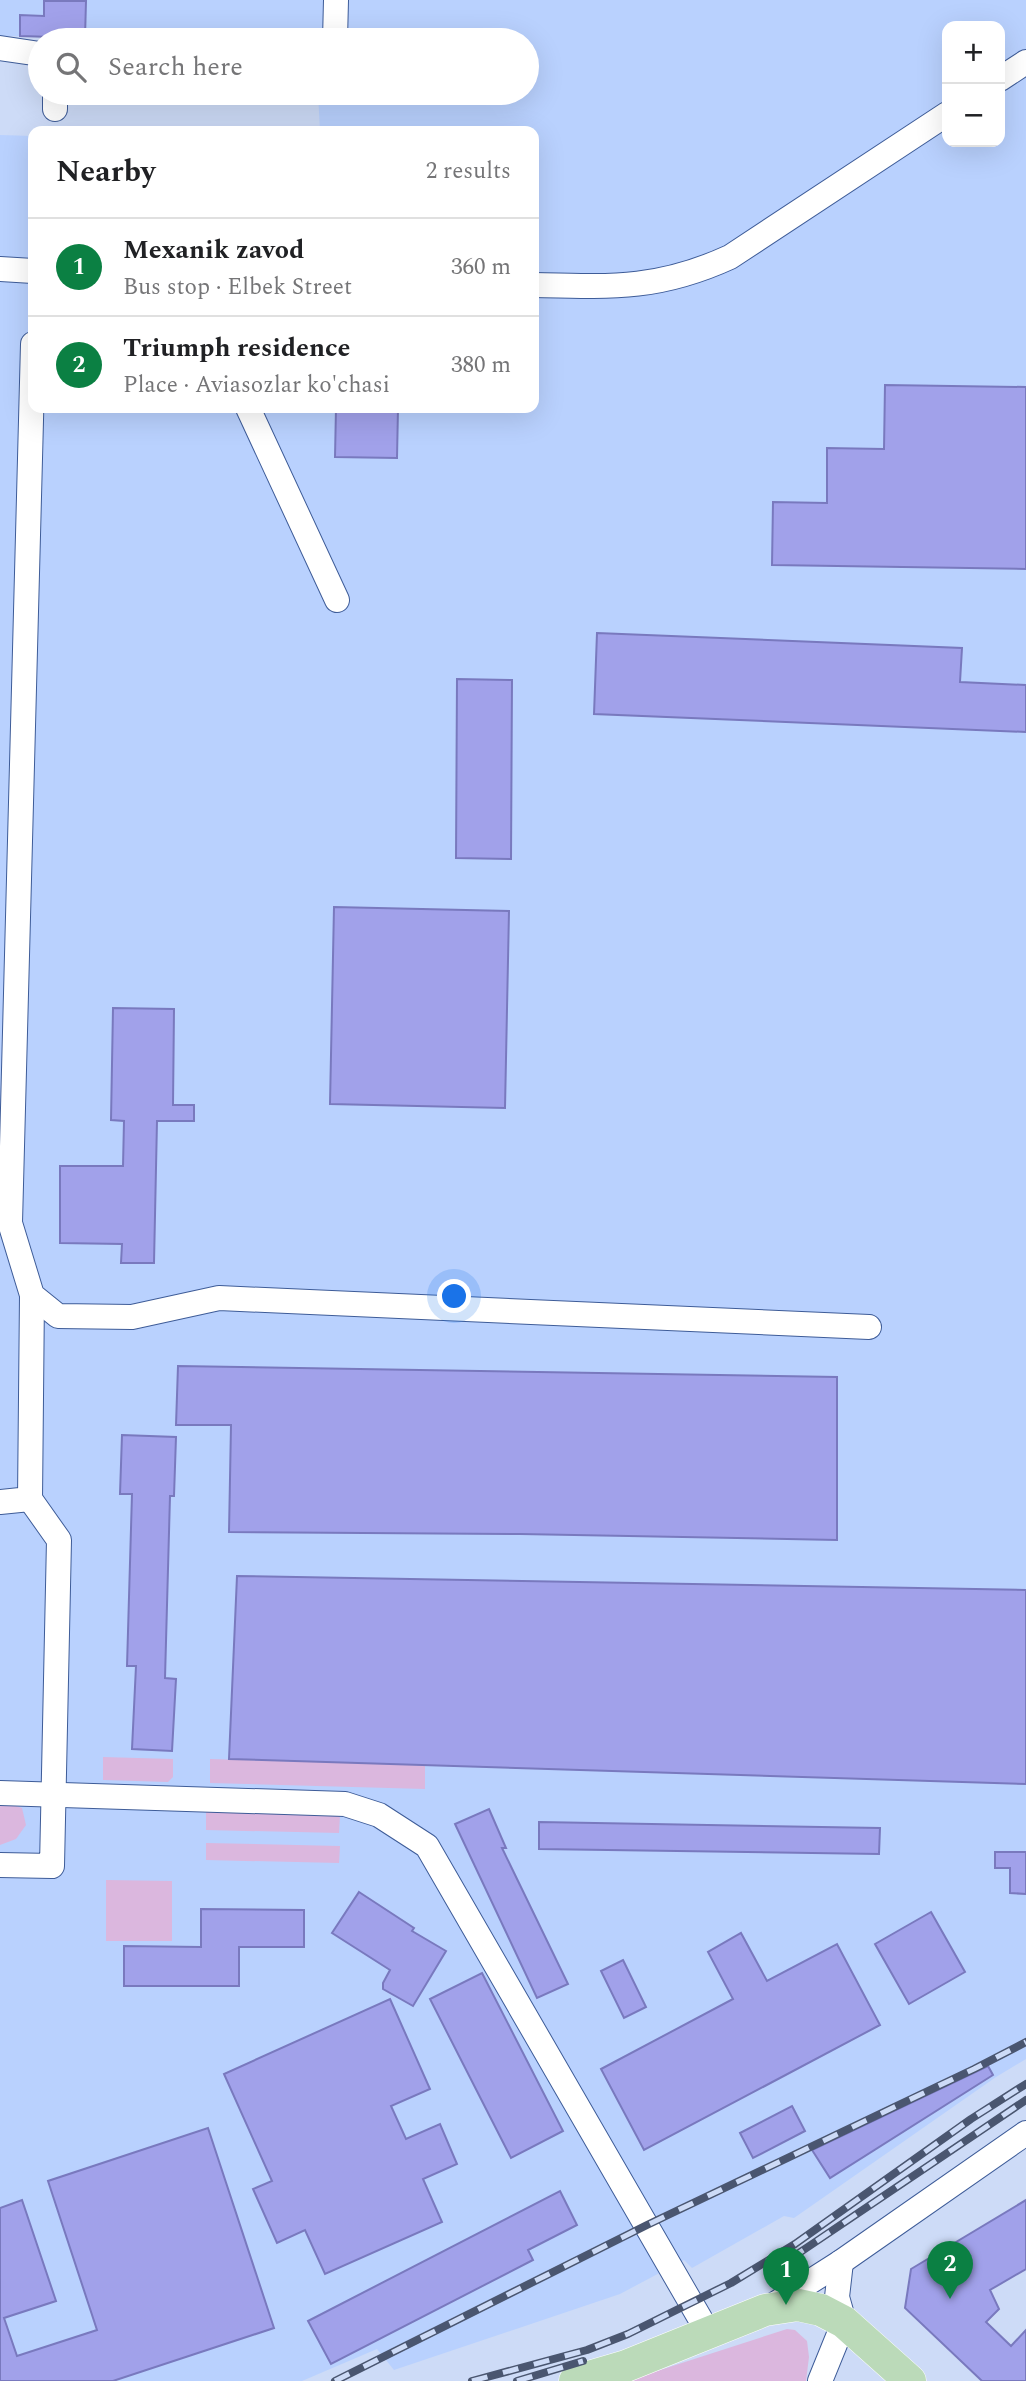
<!DOCTYPE html>
<html lang="en">
<head>
<meta charset="utf-8">
<style>
	:root { --surface:#fff; --page:#f6f6f6; --text:#202124; --muted:#757577; --line:#e0e0e0; --accent:#0b8043 }
	body { margin:0; font-family:Spectral,serif; background:var(--page); color:var(--text) }
	.controls { position:absolute; right:21px; top:21px; display:grid; overflow:hidden; border-radius:14px; box-shadow:0 7px 28px #0002 }
	.controls button { width:63px; height:63px; display:grid; place-items:center; padding:0; border:0; border-bottom:2px solid var(--line); background:var(--surface); color:var(--text); font:35px sans-serif }
	.you { position:absolute; left:455px; top:1297px; width:24px; height:24px; margin:-18px; border:5px solid #fff; border-radius:50%; background:#1a73e8; box-shadow:0 0 0 10px #1a73e833 }
	.badge { display:grid; place-items:center; width:46px; height:46px; border-radius:50%; background:var(--accent); color:#fff; font-size:23px; font-weight:700 }
	.pin { position:absolute; translate:-50% -58px; filter:drop-shadow(0 2px 4px #0008) }
	.pin::after { content:''; position:absolute; top:37px; width:24px; height:21px; background:inherit; clip-path:polygon(0 0,100% 0,50% 100%) }
	.list { margin:0; padding:0; list-style:none }
	h2 { display:flex; justify-content:space-between; align-items:center; height:91px; margin:0; padding:0 28px; font-size:30px }
	h2 small { font-size:23px; font-weight:400; color:var(--muted) }
	.list li { display:grid; grid-template-columns:46px 1fr auto; gap:21px; align-items:center; box-sizing:border-box; height:98px; padding:0 28px; border-top:2px solid var(--line) }
	.list b { display:block; font-size:26px; white-space:nowrap }
	.list p { margin:0; font-size:23px; white-space:nowrap; color:var(--muted) }
	.list em { font-size:23px; font-style:normal; color:var(--muted) }
	.icon { flex:none; width:38px; height:38px; fill:none; stroke:currentColor; stroke-width:2; stroke-linecap:round; stroke-linejoin:round }
	.map { position:relative; flex:none; width:1026px; height:2381px; overflow:hidden }
	.search { position:absolute; background:var(--surface); box-shadow:0 7px 28px #0002; left:28px; top:28px; width:511px; height:77px; display:flex; align-items:center; gap:18px; box-sizing:border-box; padding:0 24px; border-radius:38px; color:var(--muted); font-size:26px }
	.panel { position:absolute; background:var(--surface); box-shadow:0 7px 28px #0002; left:28px; top:126px; width:511px; height:287px; border-radius:14px }
	.map>svg:first-child { display:block }
	.built { fill:#b9d1fe; fill-rule:evenodd }
	.green { fill:#dbb7de }
	.building { fill:#a1a1ea; stroke:#7979be; stroke-width:2 }
	.lines { fill:none; stroke-linecap:round; stroke-linejoin:round }
	.minor-casing { stroke:#3e5c98; stroke-width:26 }
	.major-casing { stroke:#fff; stroke-width:33 }
	.minor { stroke:#fff; stroke-width:24 }
	.major { stroke:#bbdab9; stroke-width:32 }
	.rail-casing { stroke:#4a5670; stroke-width:8 }
	.rail { stroke:#cddbf7; stroke-width:5; stroke-dasharray:16; stroke-linecap:butt }
</style>
</head>
<body>
<div class="map">
<svg width="1026" height="2381" viewBox="0 0 1026 2381">
	<rect width="100%" height="100%" fill="#cddbf7"/>
	<path class="built" d="M 0,0 L 1026,0 L 1026,2059 L 996,2077 L 794,2218 L 784,2216 L 692,2268 L 684,2260 L 620,2294 L 394,2370 L 377,2349 L 302,2381 L 0,2381 L 0,135 L 33,136 L 33,408 L 534,408 L 534,131 L 320,131 L 318,93 L 527,93 L 527,40 L 0,36 ZM 947,26 L 1000,26 L 1000,142 L 947,142 Z"/>
	<g class="green">
		<polygon points="103,1757 173,1759 173,1777 168,1782 103,1780"/>
		<polygon points="210,1759 425,1765 425,1789 210,1783"/>
		<polygon points="0,1800 22,1808 26,1825 16,1839 0,1845"/>
		<polygon points="206,1812 340,1815 339,1833 206,1830"/>
		<polygon points="206,1843 340,1846 339,1863 206,1860"/>
		<polygon points="106,1880 172,1881 172,1941 106,1941"/>
		<polygon points="787,2329 795,2330 807,2341 809,2357 806,2381 626,2381"/>
	</g>
	<g class="building">
		<polygon points="44,1 86,1 85,38 20,36 20,15 44,16"/>
		<polygon points="885,385 1026,387 1026,569 772,565 773,502 827,503 827,448 884,449"/>
		<polygon points="336,408 398,408 397,458 335,457"/>
		<polygon points="597,633 962,648 960,682 1026,685 1026,732 594,714"/>
		<polygon points="457,679 512,680 511,859 456,858"/>
		<polygon points="334,907 509,911 505,1108 330,1104"/>
		<polygon points="113,1008 174,1009 173,1105 194,1105 194,1121 157,1121 154,1263 121,1263 122,1244 60,1243 60,1166 123,1166 124,1121 111,1120"/>
		<polygon points="178,1366 837,1377 837,1540 520,1534 229,1532 231,1425 176,1425"/>
		<polygon points="122,1435 176,1437 174,1496 170,1496 165,1678 176,1679 172,1751 132,1749 136,1666 127,1666 132,1494 120,1494"/>
		<polygon points="237,1576 1026,1590 1026,1784 229,1759"/>
		<polygon points="489,1809 506,1848 502,1848 568,1984 537,1998 455,1824"/>
		<polygon points="539,1822 880,1828 879,1854 539,1849"/>
		<polygon points="995,1852 1026,1852 1026,1894 1010,1893 1010,1868 995,1868"/>
		<polygon points="359,1892 414,1928 412,1931 446,1951 413,2006 383,1989 383,1983 390,1970 332,1933"/>
		<polygon points="201,1909 304,1910 304,1947 239,1947 239,1986 124,1986 124,1946 201,1947"/>
		<polygon points="931,1912 965,1972 909,2004 875,1944"/>
		<polygon points="741,1933 767,1981 837,1944 880,2025 644,2150 601,2069 733,1999 708,1952"/>
		<polygon points="623,1960 646,2007 624,2018 601,1971"/>
		<polygon points="482,1973 563,2131 511,2158 430,1999"/>
		<polygon points="390,1999 430,2089 391,2106 406,2139 440,2124 457,2164 423,2179 442,2222 325,2274 305,2230 277,2243 253,2189 272,2181 224,2074"/>
		<polygon points="988,2066 993,2075 830,2178 812,2150"/>
		<polygon points="792,2106 805,2131 753,2158 740,2133"/>
		<polygon points="208,2128 274,2328 113,2381 0,2381 0,2208 22,2200 56,2301 4,2318 17,2356 97,2330 48,2181"/>
		<polygon points="560,2191 577,2225 528,2250 533,2260 331,2364 308,2321"/>
		<polygon points="1026,2200 1026,2269 990,2290 999,2309 986,2322 1011,2346 1026,2330 1026,2381 982,2381 905,2308 911,2269"/>
	</g>
	<g class="lines">
		<g class="minor-casing">
			<g id="minor">
				<polyline points="335,40 336,0"/>
				<polyline points="0,48 40,54"/>
				<polyline points="1000,79 1026,62"/>
				<polyline points="55,109 55,93"/>
				<polyline points="0,269 33,271"/>
				<path d="M 534,285 C 610,287 658,290 730,257 L 947,114"/>
				<polyline points="33,344 10,1223 32,1295 58,1316 132,1317 219,1298 869,1327"/>
				<polyline points="248,408 337,600"/>
				<polyline points="0,1502 30,1499 32,1295"/>
				<polyline points="0,1793 345,1804 379,1815 427,1846 709,2334"/>
				<polyline points="0,1865 52,1866 59,1540 30,1499"/>
				<polyline points="772,2306 841,2262 1026,2133"/>
				<polyline points="820,2381 844,2322 837,2297 841,2262"/>
			</g>
		</g>
		<g class="major-casing">
			<polyline id="major" points="575,2381 626,2366 765,2310 798,2305 821,2310 844,2322 910,2381"/>
		</g>
		<use href="#minor" class="minor"/>
		<use href="#major" class="major"/>
		<g class="rail-casing">
			<g id="rail">
				<polyline points="790,2259 1026,2100"/>
				<polyline points="335,2381 647,2225 974,2069 1026,2042"/>
				<polyline points="472,2381 587,2350 628,2334 731,2283 795,2244 971,2119 1026,2084"/>
				<polyline points="517,2381 583,2361"/>
			</g>
		</g>
		<use href="#rail" class="rail"/>
	</g>
</svg>
<div class="controls">
<button>+</button>
<button>−</button>
</div>
<div class="you"></div>
<div class="pin badge" style="left:786px;top:2305px">1</div>
<div class="pin badge" style="left:950px;top:2299px">2</div>
<div class="search"><svg class="icon" aria-label="search" viewBox="0 0 24 24"><circle cx="10" cy="10" r="6"/><path d="M15 15l6 6"/></svg>Search here</div>
<section class="panel">
<h2>Nearby<small>2 results</small></h2>
<ul class="list">
<li><span class="badge">1</span><div><b>Mexanik zavod</b><p>Bus stop · Elbek Street</p></div><em>360 m</em></li>
<li><span class="badge">2</span><div><b>Triumph residence</b><p>Place · Aviasozlar ko'chasi</p></div><em>380 m</em></li>
</ul>
</section>
</div>
</body>
</html>
